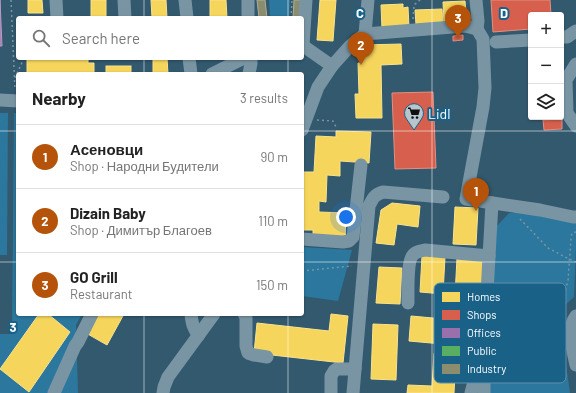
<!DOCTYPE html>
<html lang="en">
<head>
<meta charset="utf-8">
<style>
	:root { --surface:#fff; --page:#f6f6f6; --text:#222; --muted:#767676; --line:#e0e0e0; --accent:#b45309 }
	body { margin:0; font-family:Barlow,sans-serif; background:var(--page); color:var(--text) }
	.controls { position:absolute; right:12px; top:12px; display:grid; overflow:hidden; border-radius:4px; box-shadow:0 1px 3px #0004 }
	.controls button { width:36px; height:36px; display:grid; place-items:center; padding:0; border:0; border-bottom:1px solid var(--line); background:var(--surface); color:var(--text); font:20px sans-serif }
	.you { position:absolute; left:346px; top:217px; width:14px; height:14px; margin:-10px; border:3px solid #fff; border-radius:50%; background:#1a73e8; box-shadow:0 0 0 6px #1a73e833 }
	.badge { display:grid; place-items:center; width:26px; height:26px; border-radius:50%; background:var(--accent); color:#fff; font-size:13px; font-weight:700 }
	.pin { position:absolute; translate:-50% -33px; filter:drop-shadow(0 1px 2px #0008) }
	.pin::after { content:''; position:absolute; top:21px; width:14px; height:12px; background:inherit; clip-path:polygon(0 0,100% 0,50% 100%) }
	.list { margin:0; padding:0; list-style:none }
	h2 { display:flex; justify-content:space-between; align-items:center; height:52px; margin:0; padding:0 16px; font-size:17px }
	h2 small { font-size:13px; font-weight:400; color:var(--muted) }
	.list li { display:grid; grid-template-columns:26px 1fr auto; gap:12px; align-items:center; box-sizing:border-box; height:64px; padding:0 16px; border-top:1px solid var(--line) }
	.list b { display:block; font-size:15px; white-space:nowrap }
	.list p { margin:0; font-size:13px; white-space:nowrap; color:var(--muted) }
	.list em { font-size:13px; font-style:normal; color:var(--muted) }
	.icon { flex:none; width:22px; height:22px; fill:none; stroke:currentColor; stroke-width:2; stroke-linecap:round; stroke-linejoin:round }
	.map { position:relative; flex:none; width:576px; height:393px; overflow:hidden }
	.search { position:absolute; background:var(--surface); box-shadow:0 1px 3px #0004; left:16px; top:16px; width:288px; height:44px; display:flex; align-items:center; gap:10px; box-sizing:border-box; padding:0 14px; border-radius:4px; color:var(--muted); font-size:15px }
	.panel { position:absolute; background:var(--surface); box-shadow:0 1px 3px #0004; left:16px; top:72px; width:288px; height:244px; border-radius:4px }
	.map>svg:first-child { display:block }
	.green { fill:#2b779d }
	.homes { fill:#f6d55c; stroke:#f9e28d }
	.shops { fill:#d6604d; stroke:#e29082 }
	.offices { fill:#9970ab; stroke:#b89bc4 }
	.industry { fill:#8c8c6e; stroke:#aeae9a }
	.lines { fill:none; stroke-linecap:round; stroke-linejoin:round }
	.path { stroke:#7995a4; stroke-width:1.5; stroke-dasharray:2 3; stroke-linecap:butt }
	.minor { stroke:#7995a4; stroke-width:13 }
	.grid { fill:none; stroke:#fff; stroke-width:1; stroke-opacity:0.55 }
	.labels { text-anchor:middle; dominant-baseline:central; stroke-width:4; stroke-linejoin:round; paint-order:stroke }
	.poi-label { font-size:14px; fill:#fff; stroke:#1a6187; text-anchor:start }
	.key { fill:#1a6187; stroke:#5f90ab; stroke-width:1 }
	.key-label { font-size:11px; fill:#fff }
	.grid-label { font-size:13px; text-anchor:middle; font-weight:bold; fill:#fff; stroke:#1a6187; stroke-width:4; stroke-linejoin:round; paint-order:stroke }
</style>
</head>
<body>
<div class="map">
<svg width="576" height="393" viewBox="0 0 576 393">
	<rect width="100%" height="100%" fill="#32596e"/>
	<g class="green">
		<polygon points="269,0 290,0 289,18 270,18"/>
		<polygon points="0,113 8,113 7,255 0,255"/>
		<polygon points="14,113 18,113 18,314 82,314 76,325 78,393 0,393 0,334 12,334"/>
		<polygon points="539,212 576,221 576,246 574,297 562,308 557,329 566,365 570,393 489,393 490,337 497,226 509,213"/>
		<polygon points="302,247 352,250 338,301 302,296"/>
	</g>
	<g class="homes">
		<polygon points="28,0 42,0 43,13 28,13"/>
		<rect x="91" y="0" width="15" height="18"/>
		<polygon points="151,0 166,0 167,18 152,18"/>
		<polygon points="210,0 226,0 227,18 210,18"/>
		<polygon points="320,0 336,0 333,41 317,40"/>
		<polygon points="465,1 466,11 468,11 468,23 444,24 443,2"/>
		<polygon points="403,4 403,8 408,7 409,27 382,29 381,5"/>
		<polygon points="442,9 443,24 416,25 415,10"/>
		<polygon points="401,44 402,64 381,65 382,118 356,118 355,94 359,94 358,63 363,63 362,45"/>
		<polygon points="27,58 88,58 88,63 94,63 94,74 27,74"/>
		<polygon points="153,58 167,58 168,74 153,74"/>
		<rect x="106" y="66" width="25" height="8"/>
		<polygon points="336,131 371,132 369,163 340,161 340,176 327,175 326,202 319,201 319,212 346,213 345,241 313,239 313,230 302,230 302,172 314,172 316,136 336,137"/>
		<polygon points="392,203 420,206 418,227 397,224 394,245 376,243 381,210"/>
		<polygon points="455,207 478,208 476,245 453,244"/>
		<polygon points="422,256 445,257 443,294 420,292"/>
		<polygon points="457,258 484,259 481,316 454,315"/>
		<polygon points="379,267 402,268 400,304 376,303"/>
		<polygon points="39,314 48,314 70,332 29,392 0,369"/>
		<polygon points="97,314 124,314 107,345 86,333"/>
		<polygon points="331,314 348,316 343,363 254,353 257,323 329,331"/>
		<polygon points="411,316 444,319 442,344 409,341"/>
		<polygon points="373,324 398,325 396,380 371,379"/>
		<polygon points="434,353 456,354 454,393 407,393 408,385 432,386"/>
	</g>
	<g class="shops">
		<polygon points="491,0 550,0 551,15 531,15 531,29 493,32"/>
		<polygon points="463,35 463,40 453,41 453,36"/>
		<polygon points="433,92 436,168 395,169 392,93"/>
		<polygon points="545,117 558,117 558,119 545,120"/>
		<polygon points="562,119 562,129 544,130 543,120"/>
	</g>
	<polygon class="offices" points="0,0 2,46 0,46"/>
	<g class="industry">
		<polygon points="257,0 265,0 267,18 259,18"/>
		<polygon points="294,0 304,0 302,18 293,18"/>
	</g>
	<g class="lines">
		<g class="path">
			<polyline points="11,0 15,90"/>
			<polyline points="291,18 292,0"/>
			<polyline points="413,19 414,5 420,0"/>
			<polyline points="15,78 24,58"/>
			<polyline points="317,120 333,121 337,129"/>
			<polyline points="520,219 548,248 569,259 576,262"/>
			<polyline points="302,271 352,266"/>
			<polyline points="498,319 540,314 551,312 557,306 564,295 568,281 571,238 572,233 576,232"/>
		</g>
		<g class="minor">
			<polyline points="56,0 57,18"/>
			<polyline points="124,0 125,18"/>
			<polyline points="185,0 187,18"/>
			<polyline points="248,0 248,18"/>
			<polyline points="476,0 478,21 477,29"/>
			<polyline points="365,34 465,26 477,29 483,39 485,88 483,107 466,199 540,210 573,217 576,217"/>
			<polyline points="561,37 567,37 576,31"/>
			<polyline points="496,42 531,40"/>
			<polyline points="302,45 332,66"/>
			<polyline points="303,45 306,0"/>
			<polyline points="189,58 191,74"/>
			<polyline points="576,64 566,80 567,113 576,126"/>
			<polyline points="212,74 244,58"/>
			<polyline points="249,74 251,63 251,58"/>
			<polyline points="0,100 18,101"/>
			<polyline points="302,130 318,87 332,66 350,46 365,34 368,0"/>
			<polyline points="302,239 343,242 349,241 353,237 361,165"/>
			<path d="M 408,303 C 408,293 407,261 413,255 C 416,251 421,251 425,250 L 489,256"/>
			<path d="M 191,314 C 192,323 193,329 199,335"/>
			<polyline points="244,314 246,317 246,346 248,353 254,355 267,357"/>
			<path d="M 576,316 C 566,329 573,350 576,365"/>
			<polyline points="54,393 75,346 78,342 92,314"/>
			<polyline points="163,393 164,387 168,377 214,314"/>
			<polyline points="331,393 331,376 334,371 337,369 355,369"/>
			<path d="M 353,393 L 369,206 C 373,198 374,195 383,192 L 443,197"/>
			<polyline points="471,393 480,360"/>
			<polyline points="484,393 484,347 492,203"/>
		</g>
	</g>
	<path class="grid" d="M 144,0 L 144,18M 288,0 L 288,18M 432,0 L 432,393M 144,58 L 144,74M 288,58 L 288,74M 0,131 L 18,131M 302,131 L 576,131M 0,262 L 18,262M 302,262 L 576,262M 144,314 L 144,393M 288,314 L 288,393"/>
	<defs>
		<g id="supermarket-pin" transform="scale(1)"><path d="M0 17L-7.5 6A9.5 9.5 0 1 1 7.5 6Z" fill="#b7c5cc" stroke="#1a6187"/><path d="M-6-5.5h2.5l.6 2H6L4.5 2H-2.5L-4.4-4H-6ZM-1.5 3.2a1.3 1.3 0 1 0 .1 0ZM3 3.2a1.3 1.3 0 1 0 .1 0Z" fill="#111"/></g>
	</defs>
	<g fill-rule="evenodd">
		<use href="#supermarket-pin" x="414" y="113"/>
	</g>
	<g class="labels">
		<g class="poi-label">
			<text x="428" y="113">Lidl</text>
		</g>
	</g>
	<rect x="434" y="283" width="132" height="100" rx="6" class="key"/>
	<rect x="442" y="292" width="18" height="10" fill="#f6d55c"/>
	<rect x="442" y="310" width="18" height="10" fill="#d6604d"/>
	<rect x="442" y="328" width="18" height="10" fill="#9970ab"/>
	<rect x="442" y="346" width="18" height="10" fill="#5aae61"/>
	<rect x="442" y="364" width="18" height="10" fill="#8c8c6e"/>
	<g class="key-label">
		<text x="467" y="301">Homes</text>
		<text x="467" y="319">Shops</text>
		<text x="467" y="337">Offices</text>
		<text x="467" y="355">Public</text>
		<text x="467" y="373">Industry</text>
	</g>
	<g class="grid-label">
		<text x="360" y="18">C</text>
		<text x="504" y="18">D</text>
		<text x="13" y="332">3</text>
	</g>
</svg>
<div class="controls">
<button>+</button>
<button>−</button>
<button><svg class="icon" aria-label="layers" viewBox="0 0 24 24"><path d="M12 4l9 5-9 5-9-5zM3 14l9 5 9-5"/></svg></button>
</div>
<div class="you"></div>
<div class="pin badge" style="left:476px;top:211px">1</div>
<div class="pin badge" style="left:361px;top:65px">2</div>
<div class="pin badge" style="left:458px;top:38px">3</div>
<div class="search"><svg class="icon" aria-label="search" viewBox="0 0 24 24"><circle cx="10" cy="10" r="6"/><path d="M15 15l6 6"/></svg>Search here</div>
<section class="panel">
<h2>Nearby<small>3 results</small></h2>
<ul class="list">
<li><span class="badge">1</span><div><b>Асеновци</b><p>Shop · Народни Будители</p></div><em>90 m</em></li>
<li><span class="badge">2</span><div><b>Dizain Baby</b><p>Shop · Димитър Благоев</p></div><em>110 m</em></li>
<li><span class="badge">3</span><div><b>GO Grill</b><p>Restaurant</p></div><em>150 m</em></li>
</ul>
</section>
</div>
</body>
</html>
